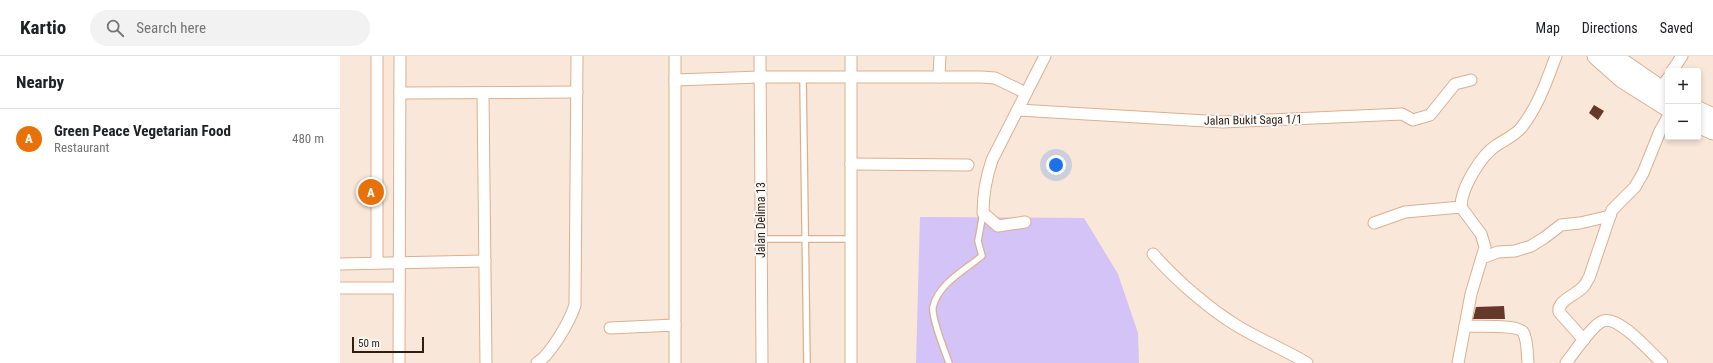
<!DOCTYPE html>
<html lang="en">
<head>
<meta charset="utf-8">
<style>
	:root { --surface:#fff; --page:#f2f2f2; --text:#202124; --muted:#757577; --line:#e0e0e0; --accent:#d93025 }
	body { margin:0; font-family:"Roboto Condensed",sans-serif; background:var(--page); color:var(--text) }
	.controls { position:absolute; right:12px; top:12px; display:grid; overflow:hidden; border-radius:4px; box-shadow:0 2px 6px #0003 }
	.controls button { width:36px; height:36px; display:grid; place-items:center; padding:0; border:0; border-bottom:1px solid var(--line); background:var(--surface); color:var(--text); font:20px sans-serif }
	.scale { position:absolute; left:12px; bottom:10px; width:72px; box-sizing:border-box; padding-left:4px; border:2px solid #2f1f12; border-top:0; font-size:11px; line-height:14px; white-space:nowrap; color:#2f1f12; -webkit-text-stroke:3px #f8f8f8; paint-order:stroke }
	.you { position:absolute; left:716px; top:109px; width:14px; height:14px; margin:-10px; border:3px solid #fff; border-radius:50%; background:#1a73e8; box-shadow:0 0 0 6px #1a73e833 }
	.badge { display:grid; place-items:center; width:26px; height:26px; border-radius:50%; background:var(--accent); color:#fff; font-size:13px; font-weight:700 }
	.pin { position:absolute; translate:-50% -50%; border:2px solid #fff; box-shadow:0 1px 4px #0006 }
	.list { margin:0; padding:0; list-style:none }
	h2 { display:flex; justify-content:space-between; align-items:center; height:52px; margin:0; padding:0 16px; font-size:17px }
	h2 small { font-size:13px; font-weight:400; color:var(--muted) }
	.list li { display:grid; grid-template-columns:26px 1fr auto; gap:12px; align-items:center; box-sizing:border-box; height:60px; padding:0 16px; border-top:1px solid var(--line) }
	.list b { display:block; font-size:15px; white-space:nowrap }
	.list p { margin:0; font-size:13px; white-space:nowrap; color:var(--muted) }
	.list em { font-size:13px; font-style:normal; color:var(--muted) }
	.icon { flex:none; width:22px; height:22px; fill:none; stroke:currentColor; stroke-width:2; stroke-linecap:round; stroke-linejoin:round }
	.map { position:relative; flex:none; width:1373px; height:307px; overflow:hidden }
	header { display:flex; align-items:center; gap:24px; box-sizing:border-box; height:56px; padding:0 20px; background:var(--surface); border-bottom:1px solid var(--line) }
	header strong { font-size:19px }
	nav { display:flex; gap:22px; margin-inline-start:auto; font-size:14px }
	.search { width:280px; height:36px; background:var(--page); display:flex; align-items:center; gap:10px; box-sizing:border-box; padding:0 14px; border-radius:22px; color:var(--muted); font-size:15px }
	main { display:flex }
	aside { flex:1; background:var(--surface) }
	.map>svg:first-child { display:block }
	.green { fill:#d3c3f7 }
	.building { fill:#653829 }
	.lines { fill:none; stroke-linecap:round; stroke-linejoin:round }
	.service-casing { stroke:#dbb08f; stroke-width:8 }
	.minor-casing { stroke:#dbb08f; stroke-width:13 }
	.primary-casing { stroke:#dbb08f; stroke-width:19 }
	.service { stroke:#fff; stroke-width:5.5 }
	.minor { stroke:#fff; stroke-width:11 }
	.primary { stroke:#fff; stroke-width:17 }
	.labels { text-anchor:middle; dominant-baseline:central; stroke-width:4; stroke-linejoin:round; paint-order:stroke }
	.street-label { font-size:12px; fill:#2f1f12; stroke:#f8f8f8 }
</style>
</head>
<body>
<header>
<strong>Kartio</strong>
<div class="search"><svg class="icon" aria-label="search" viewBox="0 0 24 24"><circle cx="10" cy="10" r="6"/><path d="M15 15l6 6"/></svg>Search here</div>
<nav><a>Map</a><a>Directions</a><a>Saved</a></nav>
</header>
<main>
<aside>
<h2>Nearby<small></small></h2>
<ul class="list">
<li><span class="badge" style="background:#e8710a">A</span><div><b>Green Peace Vegetarian Food</b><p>Restaurant</p></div><em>480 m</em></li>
</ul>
</aside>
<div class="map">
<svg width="1373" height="307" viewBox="0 0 1373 307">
	<rect width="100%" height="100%" fill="#f9e7d9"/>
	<polygon class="green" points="580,161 744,162 778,218 798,277 799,307 576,307"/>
	<g class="building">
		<polygon points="1254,49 1264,55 1258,64 1249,57"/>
		<polygon points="1164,250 1165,263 1133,263 1136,251"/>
	</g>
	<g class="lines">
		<g class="service-casing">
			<g id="service">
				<polyline points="463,22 467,307"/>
				<polyline points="421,183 511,183"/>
				<path d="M 609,307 C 605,295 591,262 593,251 C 598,228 625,214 642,200 L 638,185 L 643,157"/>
			</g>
		</g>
		<g class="minor-casing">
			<g id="minor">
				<polyline points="37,0 37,207"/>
				<polyline points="335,0 335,307"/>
				<polyline points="420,0 422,307"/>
				<polyline points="511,0 511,307"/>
				<polyline points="1332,15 1342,0"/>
				<polyline points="599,21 600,0"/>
				<polyline points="335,24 420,21 641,21 655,22 686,37"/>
				<polyline points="1320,34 1328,22"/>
				<polyline points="60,37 237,36"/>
				<polyline points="143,37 146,307"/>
				<polyline points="678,54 883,66 1062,58 1073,64 1090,59 1115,28 1131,24"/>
				<polyline points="511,108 628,109"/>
				<path d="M 685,166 L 658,170 L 643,157 C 643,138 646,122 652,104 L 705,0"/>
				<polyline points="1034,167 1065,156 1121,151"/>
				<path d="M 813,198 C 836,224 869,253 899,271 C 921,284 945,294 967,307"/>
				<polyline points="1142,202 1158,196 1175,195 1191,190 1204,182 1221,169 1240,167 1270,160"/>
				<polyline points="0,208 145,205"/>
				<polyline points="0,232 59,232"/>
				<path d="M 1125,270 C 1136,271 1177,268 1183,276 C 1188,284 1187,298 1188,307"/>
				<polyline points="270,272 335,269"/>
				<path d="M 1244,284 L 1219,256 C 1217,244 1237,239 1244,230 C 1246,228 1247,224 1249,222 L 1272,154 L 1295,131 L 1303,117 L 1320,75 L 1328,61"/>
				<polyline points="59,307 60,0"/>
				<path d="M 197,307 C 211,298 230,265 235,249 L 237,0"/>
				<path d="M 1118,307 L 1131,238 L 1145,191 L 1141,178 L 1121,151 C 1121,132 1141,99 1157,89 C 1166,83 1174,80 1181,72 C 1198,51 1207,24 1216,0"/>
				<path d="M 1226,307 C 1233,298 1253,268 1263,265 C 1279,259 1311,297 1322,307"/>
			</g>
		</g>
		<g class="primary-casing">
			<g id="primary">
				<polyline points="1256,0 1282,23 1328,52"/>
				<polyline points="1273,0 1328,38"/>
				<polyline points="1358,54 1373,61"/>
				<polyline points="1358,68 1373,75"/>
			</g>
		</g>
		<use href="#service" class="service"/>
		<use href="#minor" class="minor"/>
		<use href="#primary" class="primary"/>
	</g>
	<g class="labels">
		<g class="street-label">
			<text transform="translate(913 64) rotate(-1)">Jalan Bukit Saga 1/1</text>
			<text transform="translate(421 164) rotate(-90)">Jalan Delima 13</text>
		</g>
	</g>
</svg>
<div class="controls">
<button>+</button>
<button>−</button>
</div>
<div class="scale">50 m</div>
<div class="you"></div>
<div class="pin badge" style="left:31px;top:136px;background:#e8710a">A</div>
</div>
</main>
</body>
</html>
